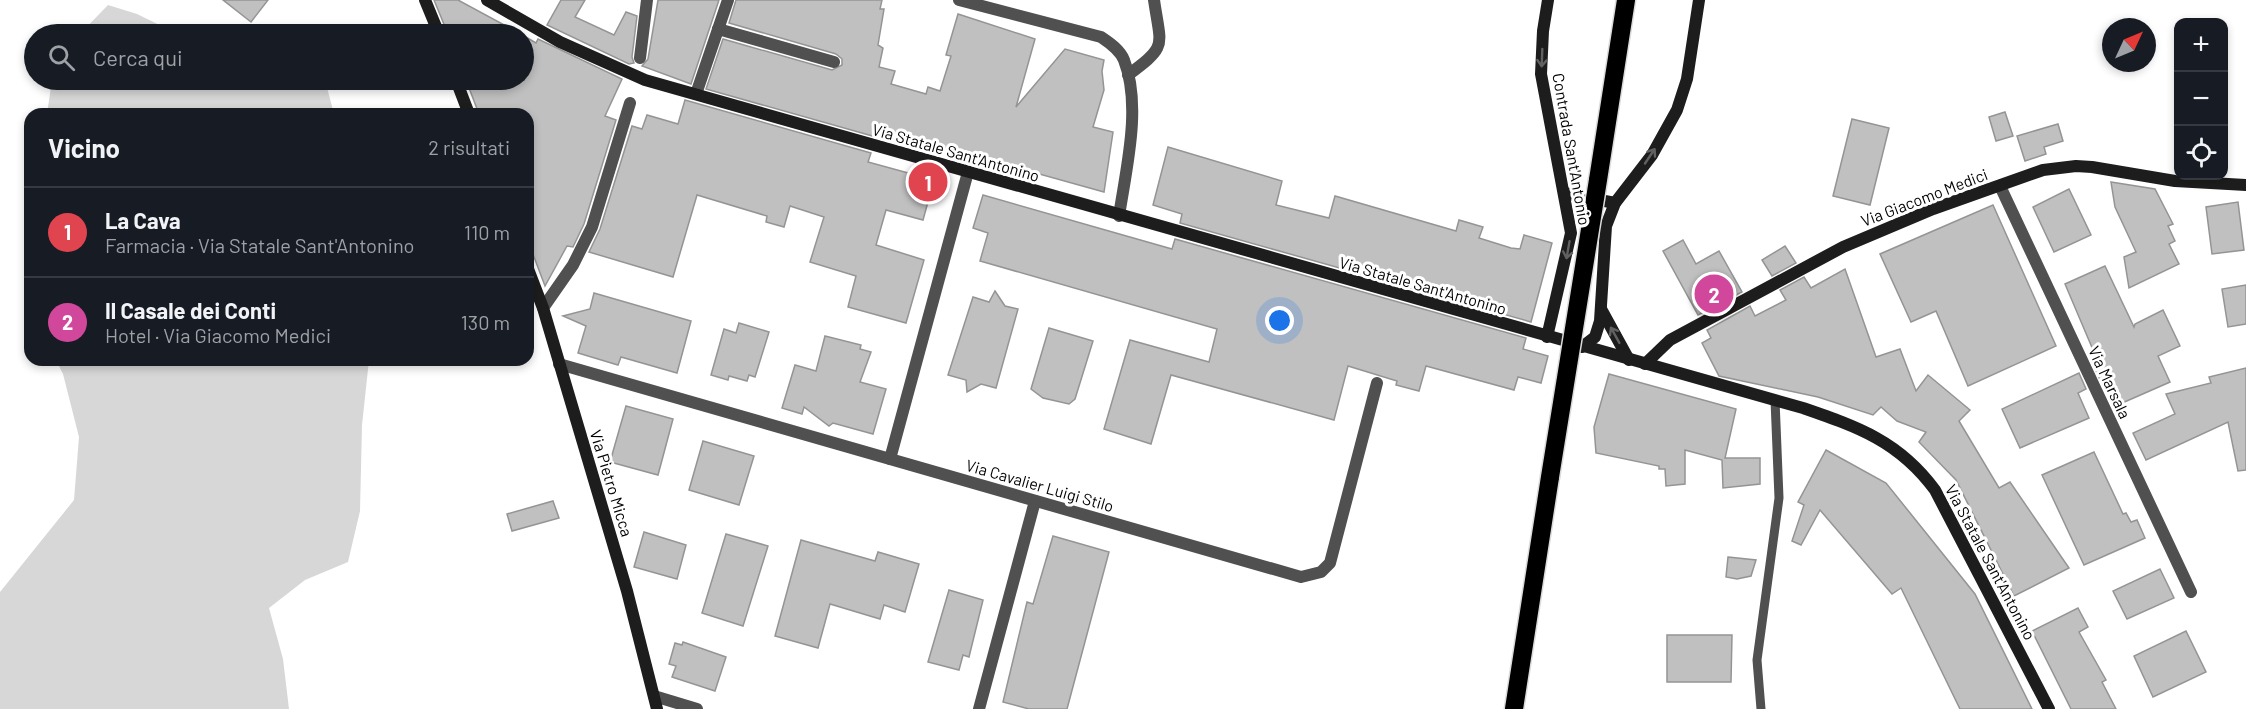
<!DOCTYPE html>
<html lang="it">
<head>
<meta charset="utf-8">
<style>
	:root { --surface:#171b24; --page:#242831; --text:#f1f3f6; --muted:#9ea1a6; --line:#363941; --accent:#7c3aed }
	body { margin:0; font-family:Barlow,sans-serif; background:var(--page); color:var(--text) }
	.controls { position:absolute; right:18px; top:18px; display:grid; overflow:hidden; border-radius:12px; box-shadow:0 3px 9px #0003 }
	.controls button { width:54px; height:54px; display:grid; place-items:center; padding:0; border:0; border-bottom:2px solid var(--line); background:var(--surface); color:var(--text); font:30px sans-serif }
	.compass { position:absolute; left:2102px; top:18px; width:54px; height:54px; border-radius:50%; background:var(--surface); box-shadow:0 3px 9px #0003; rotate:46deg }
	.you { position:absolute; left:1280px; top:321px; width:21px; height:21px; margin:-15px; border:4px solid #fff; border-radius:50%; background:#1a73e8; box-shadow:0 0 0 9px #1a73e833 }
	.badge { display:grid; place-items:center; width:39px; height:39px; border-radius:50%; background:var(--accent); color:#fff; font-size:20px; font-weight:700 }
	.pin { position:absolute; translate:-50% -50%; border:3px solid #fff; box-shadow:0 2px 6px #0006 }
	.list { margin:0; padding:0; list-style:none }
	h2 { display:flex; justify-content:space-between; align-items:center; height:78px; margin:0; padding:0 24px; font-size:26px }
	h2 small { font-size:20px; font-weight:400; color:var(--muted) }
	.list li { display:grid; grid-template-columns:39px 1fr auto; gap:18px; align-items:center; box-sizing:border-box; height:90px; padding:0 24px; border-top:2px solid var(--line) }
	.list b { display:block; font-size:22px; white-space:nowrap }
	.list p { margin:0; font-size:20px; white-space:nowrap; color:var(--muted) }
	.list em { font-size:20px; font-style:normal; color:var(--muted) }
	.icon { flex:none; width:33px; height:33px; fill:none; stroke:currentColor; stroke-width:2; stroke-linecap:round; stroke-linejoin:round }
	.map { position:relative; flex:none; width:2246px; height:709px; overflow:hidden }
	.search { position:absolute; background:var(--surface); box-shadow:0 3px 9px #0003; left:24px; top:24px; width:510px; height:66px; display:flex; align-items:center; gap:15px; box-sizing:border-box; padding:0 21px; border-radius:33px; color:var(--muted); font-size:22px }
	.panel { position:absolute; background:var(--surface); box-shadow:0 3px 9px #0003; left:24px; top:108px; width:510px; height:258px; border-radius:18px }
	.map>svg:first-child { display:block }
	.green { fill:#d7d7d7 }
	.building { fill:#c0c0c0; stroke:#949494; stroke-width:1.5 }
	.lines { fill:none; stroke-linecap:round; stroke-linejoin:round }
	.highway-casing { stroke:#dbdbdb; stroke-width:21 }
	.lane { stroke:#505050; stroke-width:9 }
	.street { stroke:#505050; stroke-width:12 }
	.secondary { stroke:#1d1d1d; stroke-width:12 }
	.highway { stroke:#000; stroke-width:18 }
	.highway-bridge-casing { stroke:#dbdbdb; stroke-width:21; stroke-linecap:butt }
	.highway-bridge { stroke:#000; stroke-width:18 }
	.oneway { stroke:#616161 }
	.labels { text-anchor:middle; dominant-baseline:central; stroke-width:6; stroke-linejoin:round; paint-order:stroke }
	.street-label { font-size:16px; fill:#000; stroke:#fff }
</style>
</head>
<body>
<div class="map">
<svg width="2246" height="709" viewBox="0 0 2246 709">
	<rect width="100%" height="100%" fill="#fff"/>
	<g class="green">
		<polygon points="108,5 137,14 178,34 80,34"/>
		<polygon points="52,80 240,80 259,88 270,80 325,80 334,114 47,114"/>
		<polygon points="56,360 369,360 362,425 360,511 348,562 305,580 269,608 283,659 289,709 0,709 0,592 74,500 79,437 63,374"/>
	</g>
	<g class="building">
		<polygon points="223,0 268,0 251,22"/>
		<polygon points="434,0 458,0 521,34 448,34"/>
		<polygon points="561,0 585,0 575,17 614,35 626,12 637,16 632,57 634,63 629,64 547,25"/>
		<polygon points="658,0 719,0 691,84 642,66 648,59"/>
		<polygon points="736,0 882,0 880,9 884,9 878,45 883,48 879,67 895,71 891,84 926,94 928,87 940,91 951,56 946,55 958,14 1035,39 1016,107 1065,49 1104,60 1102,71 1104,90 1093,127 1113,132 1104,192 878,129 876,137 706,89 723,39 832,70 842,65 842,59 836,54 729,23"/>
		<polygon points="524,36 536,43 538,39 622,79 605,116 616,120 584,224 573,247 567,246 545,286 528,241 528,114 479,114 466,80 524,80"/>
		<polygon points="685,100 871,153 868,162 934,180 923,220 886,210 876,245 924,260 906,323 848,307 856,276 810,262 824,217 790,206 784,227 766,222 767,216 697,195 673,277 589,252 600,229 632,126 642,129 647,115 678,124"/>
		<polygon points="2005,112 2013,136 1996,141 1989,117"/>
		<polygon points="1852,119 1889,128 1870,205 1833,196"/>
		<polygon points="2058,124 2063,141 2044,147 2046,154 2025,161 2017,136"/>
		<polygon points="1168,147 1282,181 1276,205 1329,218 1335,196 1456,231 1459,220 1483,227 1479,238 1511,248 1520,249 1524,235 1552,243 1531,322 1180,223 1182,214 1153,205"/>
		<polygon points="2111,182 2155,189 2173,224 2168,226 2175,241 2169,244 2179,264 2129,288 2124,257 2136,252 2115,207"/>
		<polygon points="2069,189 2091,235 2054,252 2033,207"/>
		<polygon points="983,195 1172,249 1175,239 1526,338 1523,349 1548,356 1541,383 1518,377 1514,390 1426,366 1419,391 1396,385 1397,381 1348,366 1334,420 1171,375 1151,444 1104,429 1130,340 1209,362 1217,329 980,261 988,233 973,228"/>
		<polygon points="2238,202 2244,250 2212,254 2206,207"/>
		<polygon points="1993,205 2056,346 1968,386 1936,311 1911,322 1880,254"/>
		<polygon points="1683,240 1696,264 1719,251 1742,292 1698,315 1663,251"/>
		<polygon points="1785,246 1796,263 1772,276 1762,260"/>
		<polygon points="2105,266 2134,327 2135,324 2163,310 2180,346 2158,356 2170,382 2120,404 2108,379 2101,382 2094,366 2099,364 2065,284"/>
		<polygon points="1845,269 1876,357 1900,349 1916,391 1928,375 1970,410 1959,421 1999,488 2010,482 2069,568 2014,596 1956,480 1919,442 1926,432 1897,421 1881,407 1873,415 1818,397 1719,376 1702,343 1711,338 1707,330 1750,306 1755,316 1786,300 1780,290 1804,277 1811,288"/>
		<polygon points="2246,285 2246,324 2228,327 2222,289"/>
		<polygon points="995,291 1005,306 1018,309 996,388 981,384 967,392 966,380 948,375 973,297 989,302"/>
		<polygon points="594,293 691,321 677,373 621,357 618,365 578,353 586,326 563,316 590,309"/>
		<polygon points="739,323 769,332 755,377 749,375 747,381 729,376 728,380 711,375 724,329 736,333"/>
		<polygon points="1049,328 1093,341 1075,399 1069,404 1043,398 1031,389"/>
		<polygon points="825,336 861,345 860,349 871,352 860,382 886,389 873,434 833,423 829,426 804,407 802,414 782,408 795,365 816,371"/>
		<polygon points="2246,368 2246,470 2238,471 2228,422 2146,460 2133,433 2175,414 2166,394 2211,383 2209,377"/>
		<polygon points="2079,373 2086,389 2078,393 2089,418 2020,448 2002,409"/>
		<polygon points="1609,374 1736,409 1725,458 1760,458 1760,484 1723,488 1722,460 1685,450 1685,484 1666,486 1665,469 1659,469 1659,466 1596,453 1594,427"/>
		<polygon points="626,406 673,419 658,475 610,462"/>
		<polygon points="703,441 754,456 739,505 689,490"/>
		<polygon points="1826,450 1886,483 1975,594 2032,709 1960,709 1901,588 1892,594 1820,510 1801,545 1792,541 1804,505 1798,502"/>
		<polygon points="2094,452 2123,514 2126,513 2131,522 2137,520 2145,538 2084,565 2042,475"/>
		<polygon points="553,501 559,518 512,531 507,514"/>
		<polygon points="644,532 686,545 677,579 634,567"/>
		<polygon points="726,534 768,546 743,626 702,613"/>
		<polygon points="1053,536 1109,552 1067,709 1029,709 1003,702 1027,602 1033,604"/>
		<polygon points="801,540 875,561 878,552 919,564 905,612 884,605 880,619 830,604 818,648 775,636"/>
		<polygon points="1728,557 1756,560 1751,576 1737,579 1726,577"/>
		<polygon points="2160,569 2174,598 2127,619 2113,591"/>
		<polygon points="949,590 983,600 969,657 963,655 959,670 928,662"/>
		<polygon points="2078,608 2088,627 2079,632 2106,680 2102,682 2116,709 2071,709 2032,631"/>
		<polygon points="2186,631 2206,672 2153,697 2134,656"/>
		<polygon points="1667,635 1732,635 1731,682 1667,682"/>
		<polygon points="683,642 726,657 715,691 672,677 676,666 669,664 675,643 682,645"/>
	</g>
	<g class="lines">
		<g class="highway-casing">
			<g id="highway">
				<polyline points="1598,180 1626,0"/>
				<polyline points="1514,709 1550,477"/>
			</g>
		</g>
		<polyline class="lane" points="1761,709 1757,660 1779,498 1775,400"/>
		<g class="street">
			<path d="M 959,0 L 1101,37 C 1110,43 1120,50 1124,60 C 1142,106 1126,169 1119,216"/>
			<polyline points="718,29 834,62"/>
			<polyline points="640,58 647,0"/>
			<path d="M 1128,75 C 1168,45 1161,48 1154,0"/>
			<polyline points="696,94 728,0"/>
			<polyline points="2000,186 2191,592"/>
			<polyline points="543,308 573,265 592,227 630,103"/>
			<polyline points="559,364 1301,577 1321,572 1330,563 1377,383"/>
			<polyline points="890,459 968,172"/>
			<polyline points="654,696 697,709"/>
			<polyline points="979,709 1035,501"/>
		</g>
		<g class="secondary">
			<polyline points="425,0 439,34"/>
			<path d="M 487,0 L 560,42 L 645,80 L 1803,408 C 1858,427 1899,441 1935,490 L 2049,709"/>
			<polyline points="456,80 469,114"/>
			<polyline points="1564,193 1615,203"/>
			<polyline points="528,269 543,308 627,591 657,709"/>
			<polyline points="1601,309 1629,360"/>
			<polyline points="1547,337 1571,233 1541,74 1543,31 1548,0"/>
			<polyline points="1582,347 1595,337 1600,321 1606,226 1615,203 1652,155 1677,110 1687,79 1699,0"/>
			<polyline points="1645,364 1670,340 1843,247 1933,209 2043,170 2076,166 2092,167 2175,181 2246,185"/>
		</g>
		<use href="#highway" class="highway"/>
		<g class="highway-bridge-casing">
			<polyline id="highway-bridge" points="1550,477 1598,180"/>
		</g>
		<use href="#highway-bridge" class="highway-bridge"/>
	</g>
	<defs><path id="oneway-shaft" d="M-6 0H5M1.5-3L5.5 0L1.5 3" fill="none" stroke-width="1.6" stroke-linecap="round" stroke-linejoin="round" transform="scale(1.5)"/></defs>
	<g class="oneway">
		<use href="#oneway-shaft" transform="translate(1542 58) rotate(92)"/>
		<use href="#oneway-shaft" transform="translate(1650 156) rotate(-56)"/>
		<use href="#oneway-shaft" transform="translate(1568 250) rotate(100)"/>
		<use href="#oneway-shaft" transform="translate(1615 335) rotate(-119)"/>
	</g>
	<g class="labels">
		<g class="street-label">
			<text transform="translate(1572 149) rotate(80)">Contrada Sant'Antonio</text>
			<text transform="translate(956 152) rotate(16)">Via Statale Sant'Antonino</text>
			<text transform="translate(1924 197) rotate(-21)">Via Giacomo Medici</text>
			<text transform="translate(1423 285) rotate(16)">Via Statale Sant'Antonino</text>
			<text transform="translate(2110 382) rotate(65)">Via Marsala</text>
			<text transform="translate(612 483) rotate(73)">Via Pietro Micca</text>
			<text transform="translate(1040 485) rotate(16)">Via Cavalier Luigi Stilo</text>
			<text transform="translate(1991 562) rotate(62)">Via Statale Sant'Antonino</text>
		</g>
	</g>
</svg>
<div class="controls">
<button>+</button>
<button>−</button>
<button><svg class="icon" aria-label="locate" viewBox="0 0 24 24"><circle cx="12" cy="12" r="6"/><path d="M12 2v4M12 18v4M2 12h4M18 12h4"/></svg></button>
</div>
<svg class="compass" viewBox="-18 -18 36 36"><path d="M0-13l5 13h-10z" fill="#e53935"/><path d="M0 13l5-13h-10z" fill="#9ea1a6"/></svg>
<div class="you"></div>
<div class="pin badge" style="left:928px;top:182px;background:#e0444e">1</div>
<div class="pin badge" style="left:1714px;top:294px;background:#d1479c">2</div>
<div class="search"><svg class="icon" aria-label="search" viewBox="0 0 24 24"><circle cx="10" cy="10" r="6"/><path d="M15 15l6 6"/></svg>Cerca qui</div>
<section class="panel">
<h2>Vicino<small>2 risultati</small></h2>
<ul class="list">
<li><span class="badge" style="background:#e0444e">1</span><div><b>La Cava</b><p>Farmacia · Via Statale Sant'Antonino</p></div><em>110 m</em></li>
<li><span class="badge" style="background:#d1479c">2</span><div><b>Il Casale dei Conti</b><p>Hotel · Via Giacomo Medici</p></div><em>130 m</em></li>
</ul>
</section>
</div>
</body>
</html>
